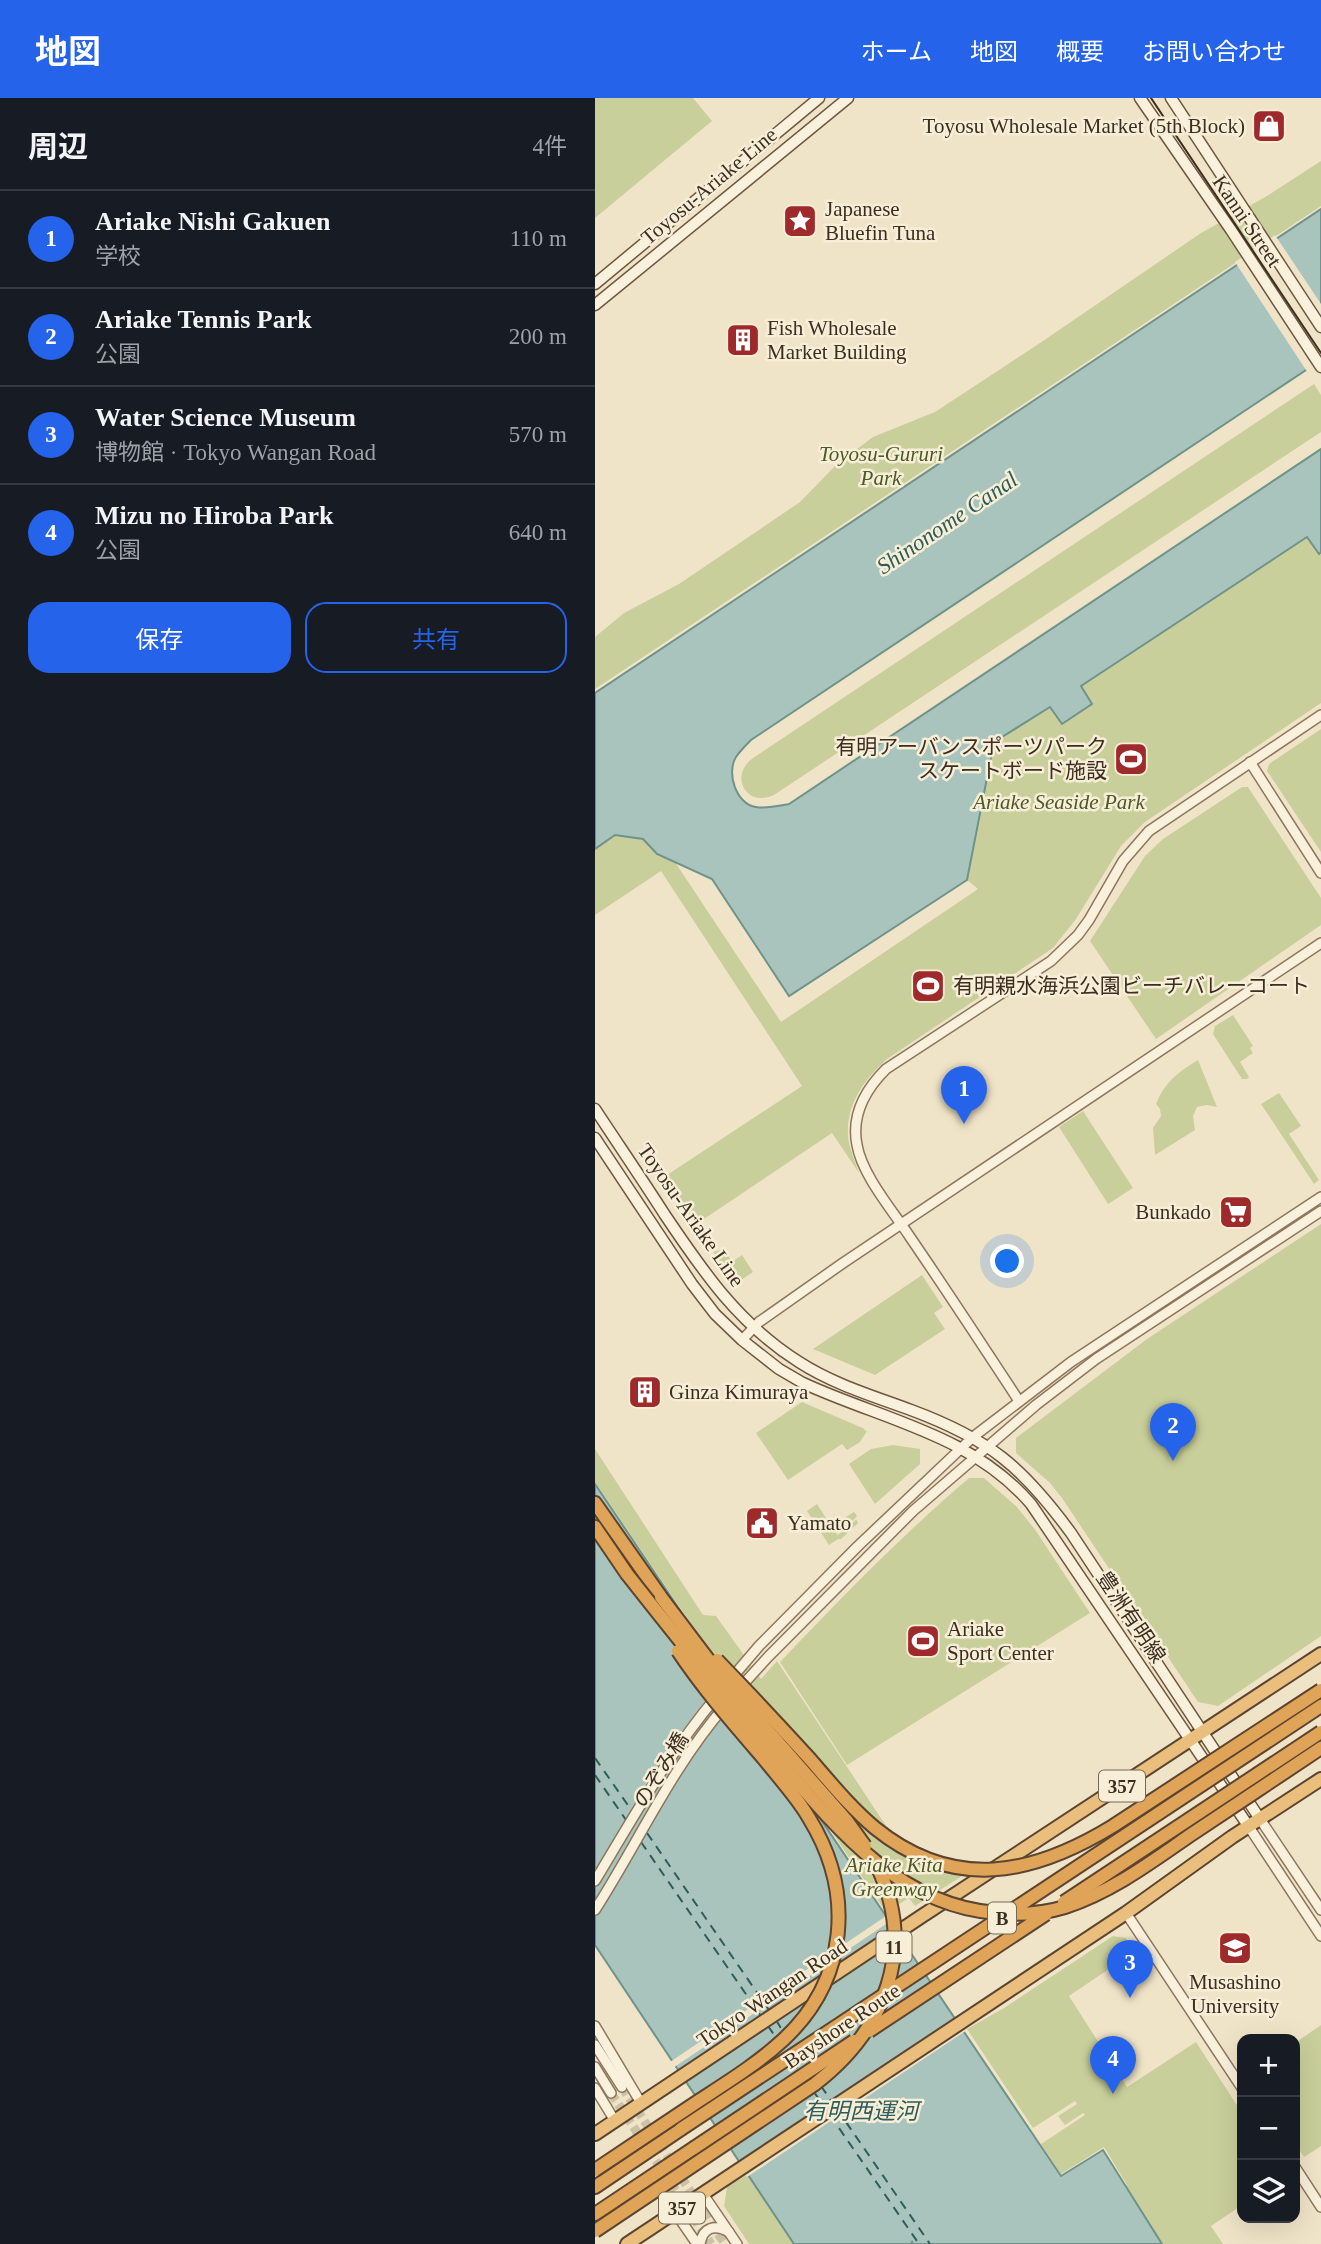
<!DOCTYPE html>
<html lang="ja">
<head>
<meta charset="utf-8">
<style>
	:root { --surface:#171b24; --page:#242831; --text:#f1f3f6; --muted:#9ea1a6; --line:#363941; --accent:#2563eb }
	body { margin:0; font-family:"Times New Roman","Noto Sans JP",serif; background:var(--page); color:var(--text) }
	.controls { position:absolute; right:21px; bottom:21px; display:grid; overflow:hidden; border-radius:14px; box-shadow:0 7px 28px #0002 }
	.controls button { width:63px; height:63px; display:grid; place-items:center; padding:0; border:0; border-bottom:2px solid var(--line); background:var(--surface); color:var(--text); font:35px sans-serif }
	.you { position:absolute; left:413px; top:1164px; width:24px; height:24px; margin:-18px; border:5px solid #fff; border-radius:50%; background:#1a73e8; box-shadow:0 0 0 10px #1a73e833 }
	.badge { display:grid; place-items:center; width:46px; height:46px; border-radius:50%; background:var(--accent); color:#fff; font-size:23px; font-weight:700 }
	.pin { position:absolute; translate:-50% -58px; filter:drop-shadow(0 2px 4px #0008) }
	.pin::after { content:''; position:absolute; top:37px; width:24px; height:21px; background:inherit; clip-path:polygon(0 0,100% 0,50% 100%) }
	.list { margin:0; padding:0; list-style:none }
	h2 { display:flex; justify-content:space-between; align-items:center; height:91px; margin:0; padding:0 28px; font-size:30px }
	h2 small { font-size:23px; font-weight:400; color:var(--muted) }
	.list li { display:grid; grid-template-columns:46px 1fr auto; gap:21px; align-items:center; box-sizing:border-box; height:98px; padding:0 28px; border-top:2px solid var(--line) }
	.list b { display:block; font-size:26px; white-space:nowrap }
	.list p { margin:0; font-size:23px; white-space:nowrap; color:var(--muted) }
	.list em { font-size:23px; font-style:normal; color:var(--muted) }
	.actions { display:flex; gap:14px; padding:21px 28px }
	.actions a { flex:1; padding:16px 0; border:2px solid var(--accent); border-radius:21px; text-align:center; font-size:24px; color:var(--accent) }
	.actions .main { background:var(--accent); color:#fff }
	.icon { flex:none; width:38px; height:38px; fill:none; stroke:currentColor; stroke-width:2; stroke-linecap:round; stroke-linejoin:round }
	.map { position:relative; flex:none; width:726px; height:2146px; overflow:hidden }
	header { display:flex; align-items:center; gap:42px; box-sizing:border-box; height:98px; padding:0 35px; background:var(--accent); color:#fff }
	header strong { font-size:33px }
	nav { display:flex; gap:38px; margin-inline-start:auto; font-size:24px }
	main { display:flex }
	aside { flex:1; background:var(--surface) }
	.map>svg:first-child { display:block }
	.green { fill:#c9cf9b }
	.water { fill:#a9c4bc; stroke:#6f938a; stroke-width:2 }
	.pier { fill:#f0e4c8 }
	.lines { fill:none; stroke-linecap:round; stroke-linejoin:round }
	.ferry { stroke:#2f5d5a; stroke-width:2; stroke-dasharray:9 7; stroke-linecap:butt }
	.tertiary-tunnel { stroke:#ccc0a6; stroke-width:9; stroke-dasharray:9 4.5; stroke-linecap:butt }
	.tertiary-casing { stroke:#8d765c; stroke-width:12 }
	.secondary-casing { stroke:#6f573f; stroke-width:13 }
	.trunk-casing { stroke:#5b4430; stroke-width:16 }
	.motorway-casing { stroke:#5b4430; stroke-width:16 }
	.tertiary { stroke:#faf1dc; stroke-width:9 }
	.secondary { stroke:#faf1dc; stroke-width:10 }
	.trunk { stroke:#eabe7c; stroke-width:12 }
	.motorway { stroke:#e0a458; stroke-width:12 }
	.tram { stroke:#3d2e20; stroke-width:2 }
	.motorway-bridge-casing { stroke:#5b4430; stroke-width:16; stroke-linecap:butt }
	.motorway-bridge { stroke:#e0a458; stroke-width:12 }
	.labels { text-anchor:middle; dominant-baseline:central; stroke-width:5; stroke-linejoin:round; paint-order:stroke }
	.shield { fill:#f7eed8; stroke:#756857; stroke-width:2 }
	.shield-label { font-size:19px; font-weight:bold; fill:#3d2e20 }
	.poi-label { font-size:21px; fill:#3d2e20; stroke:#f7eed8; text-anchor:start }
	.street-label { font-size:21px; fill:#3d2e20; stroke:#f7eed8 }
	.park-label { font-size:21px; font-style:italic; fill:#4d5a26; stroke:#f7eed8 }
	.water-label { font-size:23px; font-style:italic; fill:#2f5d5a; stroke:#f7eed8 }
</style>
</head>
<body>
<header>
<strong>地図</strong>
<nav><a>ホーム</a><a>地図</a><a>概要</a><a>お問い合わせ</a></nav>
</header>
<main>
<aside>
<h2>周辺<small>4件</small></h2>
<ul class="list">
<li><span class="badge">1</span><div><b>Ariake Nishi Gakuen</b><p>学校</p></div><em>110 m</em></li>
<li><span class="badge">2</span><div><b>Ariake Tennis Park</b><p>公園</p></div><em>200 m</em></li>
<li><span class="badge">3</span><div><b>Water Science Museum</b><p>博物館 · Tokyo Wangan Road</p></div><em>570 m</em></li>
<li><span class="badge">4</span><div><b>Mizu no Hiroba Park</b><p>公園</p></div><em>640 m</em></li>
</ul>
<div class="actions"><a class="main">保存</a><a>共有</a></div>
</aside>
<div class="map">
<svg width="726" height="2146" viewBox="0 0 726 2146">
	<rect width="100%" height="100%" fill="#f0e4c8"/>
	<g class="green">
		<polygon points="0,0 98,0 117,23 0,120"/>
		<polygon points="726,63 726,108 0,591 0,539 29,515 84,486 205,404 242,366 278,339 340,314 448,243 606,135 672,98"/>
		<path d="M 719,286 L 726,297 L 726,334 L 179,697 C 152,710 133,678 158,660 Z"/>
		<path d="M 712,439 L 724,455 L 726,454 L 726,605 L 550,724 L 526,748 L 481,821 L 458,850 L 292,961 C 270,981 251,1005 253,1038 C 254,1050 260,1063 264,1075 L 237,1035 L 100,1127 L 69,1079 L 207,988 L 66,773 L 0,817 L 0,751 L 20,737 L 48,741 L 62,755 L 80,764 L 186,924 L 383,791 L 372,782 L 399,644 L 455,609 L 467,626 L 496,606 L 486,588 Z"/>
		<polygon points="726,631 726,754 672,673 674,666"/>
		<polygon points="647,689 653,689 726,800 726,827 561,941 495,843 550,758 568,741"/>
		<polygon points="638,917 658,948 655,950 658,955 645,964 654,979 652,981 647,981 618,936 620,928"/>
		<path d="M 603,962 L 622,1009 L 612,1007 L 602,1009 L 598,1018 L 600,1032 L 560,1057 L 558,1030 L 566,1018 L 565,1011 L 561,1006 C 570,984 583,974 603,962 Z"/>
		<polygon points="684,995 706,1028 694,1036 724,1082 719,1086 666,1006"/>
		<polygon points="488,1013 538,1090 513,1106 464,1029"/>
		<polygon points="726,1126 726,1538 623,1608 603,1604 467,1400 455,1385 421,1355 421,1340 552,1241"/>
		<polygon points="129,1151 137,1164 147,1157 158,1174 142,1185 118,1154"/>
		<polygon points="327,1177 348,1209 339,1215 350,1231 280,1277 218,1251"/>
		<polygon points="207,1304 270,1331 269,1332 272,1333 265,1344 252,1352 247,1346 193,1382 161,1335"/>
		<polygon points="298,1347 325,1351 325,1366 280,1406 254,1366 276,1351"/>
		<polygon points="0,1351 108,1517 121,1518 166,1581 182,1563 307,1752 375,1773 320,1808 314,1800 291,1814 0,1384"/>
		<path d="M 374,1380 L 389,1380 L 422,1409 L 441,1433 L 495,1515 L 252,1667 L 185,1564 C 246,1500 307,1437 374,1380 Z"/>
		<polygon points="222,1406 236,1428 259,1414 262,1418 251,1429 241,1434 242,1437 254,1430 261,1421 263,1425 246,1441 243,1441 234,1447 212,1413"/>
		<polygon points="518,1838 531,1840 539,1854 474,1898 532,1989 601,1944 647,2015 647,2107 616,2128 628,2146 564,2146 482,2124 532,2087 509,2049 466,2076 446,2046 490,2017 488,2015 470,2027 463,2018 482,2006 480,2003 438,2030 372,1931 409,1910"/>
		<polygon points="726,1927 726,2048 709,2059 700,2045 700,1945"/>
		<polygon points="153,2076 200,2146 154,2146 129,2108 132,2089"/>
	</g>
	<g class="water">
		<path d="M 726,111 L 726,262 L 156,642 C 151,647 145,653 141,659 C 131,675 141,706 161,709 C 172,711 183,708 194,706 L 726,351 L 726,454 L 724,456 L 712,439 L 486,588 L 497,606 L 467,626 L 455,609 L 399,644 L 372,782 L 194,898 L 117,781 L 62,756 L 48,741 L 20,737 L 0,751 L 0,595 Z"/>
		<polygon points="0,1386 466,2078 508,2052 567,2146 318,2146 317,2144 316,2146 199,2146 0,1847"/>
	</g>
	<g class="pier">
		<polygon points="680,137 726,206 726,266 713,275 640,164"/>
		<polygon points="294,1816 297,1822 78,1970 75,1964"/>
		<polygon points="362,1918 372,1932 152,2079 142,2065"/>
	</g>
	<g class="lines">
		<g class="ferry">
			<polyline points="0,1660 37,1713"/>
			<polyline points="0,1677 31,1722"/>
			<polyline points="52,1735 174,1912"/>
			<polyline points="46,1744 166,1918"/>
			<polyline points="181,1922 189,1935"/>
			<polyline points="173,1928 182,1941"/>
			<polyline points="197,1963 204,1972"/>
			<polyline points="226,1988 237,2004"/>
			<polyline points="219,1994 230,2010"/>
			<polyline points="242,2011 335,2146"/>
			<polyline points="235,2017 324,2146"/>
		</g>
		<g class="tertiary-tunnel">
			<polyline points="27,1989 130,2146"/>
			<polyline points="16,1995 116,2146"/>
		</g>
		<g class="tertiary-casing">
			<g id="tertiary">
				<polyline points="655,664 726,775"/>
				<polyline points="147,1242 164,1224 248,1165 726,845"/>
				<path d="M 424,1303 C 388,1248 352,1193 315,1139 C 298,1113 267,1077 262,1047 C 256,1017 270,992 291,971 L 456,863 L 483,837 L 494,822 L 528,763 L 554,733 L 726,617"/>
				<polyline points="135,1582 164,1548 263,1448 378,1339 476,1264 726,1099"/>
				<polyline points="143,1592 173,1559 318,1413 441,1307 501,1261 726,1113"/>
				<polyline points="665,1721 726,1812"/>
				<polyline points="654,1729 726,1838"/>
				<path d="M 0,1783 C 38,1720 74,1655 122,1598"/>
				<path d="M 0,1812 C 43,1745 77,1669 130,1608"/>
				<polyline points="531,1815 647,1990"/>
				<polyline points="0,1928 46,2005"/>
				<polyline points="0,1947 27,1989"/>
				<polyline points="0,1969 16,1995"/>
				<polyline points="0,1990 20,2023"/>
				<polyline points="700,2069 726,2109"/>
				<polyline points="108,2096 142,2146"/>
				<polyline points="80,2114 102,2146"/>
				<path d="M 105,2146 C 108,2129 120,2126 134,2134"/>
			</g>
		</g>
		<g class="secondary-casing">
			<g id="secondary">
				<polyline points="545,0 636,132 726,269"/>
				<polyline points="576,0 726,229"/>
				<polyline points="0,186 224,0"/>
				<polyline points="0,207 253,0"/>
				<path d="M 0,1011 C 23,1046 47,1081 70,1117 C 109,1175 144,1226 204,1264 C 238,1286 278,1298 316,1312 C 394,1341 427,1368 476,1435 L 665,1721"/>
				<path d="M 0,1040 L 97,1186 L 120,1216 L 147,1242 L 184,1271 L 208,1285 C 288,1322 376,1336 436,1406 L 654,1729"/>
			</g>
		</g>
		<g class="trunk-casing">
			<g id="trunk">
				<polyline points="0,2036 327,1818 726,1556"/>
				<polyline points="32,2146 531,1815 637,1739 726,1681"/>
			</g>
		</g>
		<g class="motorway-casing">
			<g id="motorway">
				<polyline points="0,1405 66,1499"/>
				<polyline points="0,1429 32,1476"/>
				<polyline points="0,2089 86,2031"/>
				<polyline points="0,2116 99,2050"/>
			</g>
		</g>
		<use href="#tertiary" class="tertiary"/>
		<use href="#secondary" class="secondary"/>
		<use href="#trunk" class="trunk"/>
		<use href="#motorway" class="motorway"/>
		<polyline class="tram" points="556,0 726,255"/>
		<g class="motorway-bridge-casing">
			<g id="motorway-bridge">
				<path d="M 32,1476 C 77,1533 122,1590 169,1645 C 232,1718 298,1808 402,1815 C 425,1817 447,1816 470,1809 C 516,1794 555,1765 594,1738 C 638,1709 682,1679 726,1650"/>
				<polyline points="66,1499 131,1585 252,1723 270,1748"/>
				<path d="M 122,1562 C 153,1594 184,1627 214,1660 C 235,1684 255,1709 280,1730 C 359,1794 438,1777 518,1728 L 726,1592"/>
				<polyline points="469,1804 726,1634"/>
				<polyline points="274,1933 451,1816"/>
				<polyline points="86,2031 726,1608"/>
				<polyline points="99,2050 259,1943"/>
				<path d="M 0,2072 C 34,2049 68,2027 102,2004 C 131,1985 162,1966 188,1942 C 253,1882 260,1795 214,1720 C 202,1699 184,1680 169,1661 C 139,1626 109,1592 83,1553"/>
				<path d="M 0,2133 L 220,1986 C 290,1932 323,1850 281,1766"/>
			</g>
		</g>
		<use href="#motorway-bridge" class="motorway-bridge"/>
	</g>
	<defs>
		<g id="shop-square" transform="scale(1.75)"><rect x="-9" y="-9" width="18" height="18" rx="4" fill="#9e2a2b" stroke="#f7eed8"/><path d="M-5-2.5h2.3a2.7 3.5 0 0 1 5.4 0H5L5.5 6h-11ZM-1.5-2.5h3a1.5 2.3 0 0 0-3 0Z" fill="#fff"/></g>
		<g id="sight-square" transform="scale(1.75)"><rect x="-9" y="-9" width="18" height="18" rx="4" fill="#9e2a2b" stroke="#f7eed8"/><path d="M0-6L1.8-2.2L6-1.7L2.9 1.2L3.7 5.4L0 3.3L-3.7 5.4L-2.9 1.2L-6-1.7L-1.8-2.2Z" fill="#fff"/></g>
		<g id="building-square" transform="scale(1.75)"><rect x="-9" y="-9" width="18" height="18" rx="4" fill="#9e2a2b" stroke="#f7eed8"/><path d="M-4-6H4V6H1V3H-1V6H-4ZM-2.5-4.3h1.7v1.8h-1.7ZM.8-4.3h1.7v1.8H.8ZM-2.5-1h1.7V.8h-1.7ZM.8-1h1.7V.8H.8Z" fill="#fff"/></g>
		<g id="stadium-square" transform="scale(1.75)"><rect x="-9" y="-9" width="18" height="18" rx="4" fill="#9e2a2b" stroke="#f7eed8"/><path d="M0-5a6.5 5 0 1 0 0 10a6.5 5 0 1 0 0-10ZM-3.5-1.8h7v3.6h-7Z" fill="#fff"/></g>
		<g id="supermarket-square" transform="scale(1.75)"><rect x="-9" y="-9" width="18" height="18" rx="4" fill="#9e2a2b" stroke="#f7eed8"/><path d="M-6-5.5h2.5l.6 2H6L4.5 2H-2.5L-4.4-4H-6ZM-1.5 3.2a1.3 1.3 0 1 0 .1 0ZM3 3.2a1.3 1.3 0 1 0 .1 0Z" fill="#fff"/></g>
		<g id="civic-square" transform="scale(1.75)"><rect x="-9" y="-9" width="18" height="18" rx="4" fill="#9e2a2b" stroke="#f7eed8"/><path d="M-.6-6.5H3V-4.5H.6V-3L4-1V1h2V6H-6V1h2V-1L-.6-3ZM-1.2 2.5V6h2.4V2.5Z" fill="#fff"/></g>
		<g id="university-square" transform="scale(1.75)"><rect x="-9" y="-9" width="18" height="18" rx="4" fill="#9e2a2b" stroke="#f7eed8"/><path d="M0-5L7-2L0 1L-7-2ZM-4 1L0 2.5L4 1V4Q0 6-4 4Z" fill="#fff"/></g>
	</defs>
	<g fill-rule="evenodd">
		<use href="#shop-square" x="674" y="28"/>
		<use href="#sight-square" x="205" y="123"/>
		<use href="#building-square" x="148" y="242"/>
		<use href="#stadium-square" x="536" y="661"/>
		<use href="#stadium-square" x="333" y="888"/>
		<use href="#supermarket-square" x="641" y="1114"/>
		<use href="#building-square" x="50" y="1294"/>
		<use href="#civic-square" x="167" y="1425"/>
		<use href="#stadium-square" x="328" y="1543"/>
		<use href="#university-square" x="640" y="1850"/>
	</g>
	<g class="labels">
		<g class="shield">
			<rect x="504" y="1672.5" width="46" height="31" rx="5"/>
			<rect x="393" y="1804.5" width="28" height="31" rx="5"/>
			<rect x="281.5" y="1833.5" width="35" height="31" rx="5"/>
			<rect x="64" y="2094.5" width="46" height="31" rx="5"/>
		</g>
		<g class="shield-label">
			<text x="527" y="1688">357</text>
			<text x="407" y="1820">B</text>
			<text x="299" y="1849">11</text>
			<text x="87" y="2110">357</text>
		</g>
		<g class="poi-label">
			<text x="650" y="28" text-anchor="end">Toyosu Wholesale Market (5th Block)</text>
			<text x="230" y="111">Japanese<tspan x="230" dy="24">Bluefin Tuna</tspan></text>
			<text x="172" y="230">Fish Wholesale<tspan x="172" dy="24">Market Building</tspan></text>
			<text x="512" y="649" text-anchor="end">有明アーバンスポーツパーク<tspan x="512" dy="24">スケートボード施設</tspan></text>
			<text x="358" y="888">有明親水海浜公園ビーチバレーコート</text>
			<text x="616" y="1114" text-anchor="end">Bunkado</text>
			<text x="74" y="1294">Ginza Kimuraya</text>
			<text x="192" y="1425">Yamato</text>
			<text x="352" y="1531">Ariake<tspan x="352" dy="24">Sport Center</tspan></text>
			<text x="640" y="1884" text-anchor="middle">Musashino<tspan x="640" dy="24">University</tspan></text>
		</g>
		<g class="street-label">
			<text transform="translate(114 88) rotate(-40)">Toyosu-Ariake Line</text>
			<text transform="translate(652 123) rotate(56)">Kanni Street</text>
			<text transform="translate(96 1117) rotate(55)">Toyosu-Ariake Line</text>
			<text transform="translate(536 1519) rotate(56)">豊洲有明線</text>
			<text transform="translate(66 1672) rotate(-58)">のぞみ橋</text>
			<text transform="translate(177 1895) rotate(-34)">Tokyo Wangan Road</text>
			<text transform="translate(247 1928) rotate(-34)">Bayshore Route</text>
		</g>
		<g class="park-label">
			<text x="286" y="356">Toyosu-Gururi<tspan x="286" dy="24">Park</tspan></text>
			<text x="464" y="704">Ariake Seaside Park</text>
			<text x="299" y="1767">Ariake Kita<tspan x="299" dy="24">Greenway</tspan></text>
		</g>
		<g class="water-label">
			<text transform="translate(352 425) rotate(-34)">Shinonome Canal</text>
			<text x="266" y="2013">有明西運河</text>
		</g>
	</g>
</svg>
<div class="controls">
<button>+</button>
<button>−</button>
<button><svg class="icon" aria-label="layers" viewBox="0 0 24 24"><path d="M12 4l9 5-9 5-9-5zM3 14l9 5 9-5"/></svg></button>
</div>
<div class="you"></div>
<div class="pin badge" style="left:369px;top:1026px">1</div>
<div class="pin badge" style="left:578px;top:1363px">2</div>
<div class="pin badge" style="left:535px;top:1900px">3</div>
<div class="pin badge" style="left:518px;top:1996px">4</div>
</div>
</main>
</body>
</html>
